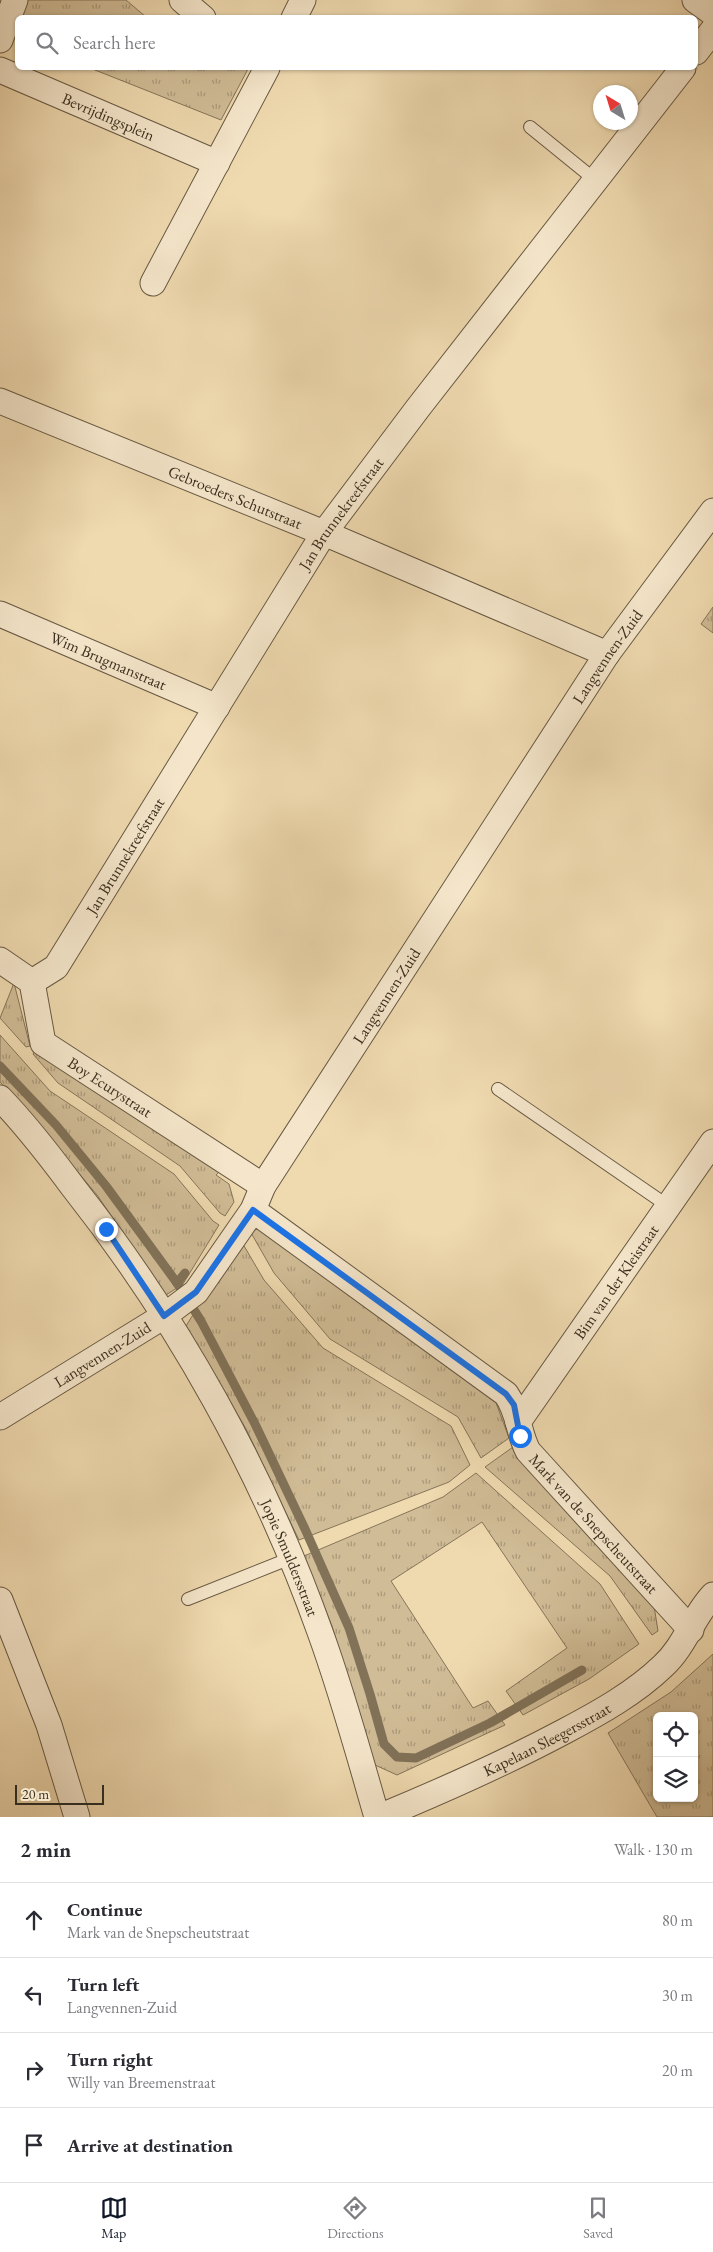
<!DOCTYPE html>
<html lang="en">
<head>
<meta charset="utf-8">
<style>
	:root { --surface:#fff; --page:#f7f7f7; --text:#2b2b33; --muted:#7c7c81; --line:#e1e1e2; --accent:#111827 }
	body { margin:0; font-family:"EB Garamond",serif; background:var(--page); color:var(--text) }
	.controls { position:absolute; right:15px; bottom:15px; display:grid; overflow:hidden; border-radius:8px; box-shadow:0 1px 4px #0004 }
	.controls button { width:45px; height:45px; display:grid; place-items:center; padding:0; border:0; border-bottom:1px solid var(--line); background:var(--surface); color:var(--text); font:25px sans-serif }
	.compass { position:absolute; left:593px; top:85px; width:45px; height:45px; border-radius:50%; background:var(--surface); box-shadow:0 1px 4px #0004; rotate:322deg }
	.scale { position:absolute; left:15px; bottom:12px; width:89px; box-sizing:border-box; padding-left:5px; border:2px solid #3a2e1e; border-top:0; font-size:14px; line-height:18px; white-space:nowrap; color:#3a2e1e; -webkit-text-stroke:4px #f5e6cb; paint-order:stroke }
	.stop { position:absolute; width:15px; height:15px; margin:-11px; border:4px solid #1a73e8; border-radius:50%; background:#fff }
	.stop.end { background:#1a73e8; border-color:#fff; box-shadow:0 1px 5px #0008 }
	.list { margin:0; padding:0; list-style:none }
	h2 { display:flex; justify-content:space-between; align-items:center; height:65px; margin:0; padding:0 20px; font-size:21px }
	h2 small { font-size:16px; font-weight:400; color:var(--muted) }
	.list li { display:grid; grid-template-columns:32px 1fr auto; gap:15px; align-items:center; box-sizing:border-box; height:75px; padding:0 20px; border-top:1px solid var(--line) }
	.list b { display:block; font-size:19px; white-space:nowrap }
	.list p { margin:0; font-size:16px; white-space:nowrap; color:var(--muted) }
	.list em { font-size:16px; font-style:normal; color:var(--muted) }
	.icon { flex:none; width:28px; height:28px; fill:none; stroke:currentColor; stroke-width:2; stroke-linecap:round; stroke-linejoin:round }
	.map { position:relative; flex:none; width:713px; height:1817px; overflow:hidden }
	.search { position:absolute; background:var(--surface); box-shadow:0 1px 4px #0004; left:15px; right:15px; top:15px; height:55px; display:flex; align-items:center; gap:12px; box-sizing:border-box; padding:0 18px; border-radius:8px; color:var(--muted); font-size:19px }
	.sheet { height:365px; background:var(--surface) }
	nav { display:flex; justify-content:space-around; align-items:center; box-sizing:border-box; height:70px; border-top:1px solid var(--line); background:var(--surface); font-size:14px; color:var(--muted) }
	nav a { display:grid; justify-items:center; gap:2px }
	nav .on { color:var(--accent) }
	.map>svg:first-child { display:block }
	.grass { fill:url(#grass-tufts); stroke:#85755a; fill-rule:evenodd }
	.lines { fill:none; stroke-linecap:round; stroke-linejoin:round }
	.stream { stroke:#817258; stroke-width:9 }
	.service-casing { stroke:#675942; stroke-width:14 }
	.minor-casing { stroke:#675942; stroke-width:27 }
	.service { stroke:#f5e6cb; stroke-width:12 }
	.minor { stroke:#f5e6cb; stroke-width:25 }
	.route { stroke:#1a73e8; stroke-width:6 }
	.labels { text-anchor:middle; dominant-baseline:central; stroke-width:4; stroke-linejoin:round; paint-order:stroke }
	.street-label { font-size:16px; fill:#3a2e1e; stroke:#f5e6cb }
</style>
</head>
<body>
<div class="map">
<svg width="713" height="1817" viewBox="0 0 713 1817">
	<defs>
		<pattern id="grass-tufts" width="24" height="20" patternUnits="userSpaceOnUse" patternTransform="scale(1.25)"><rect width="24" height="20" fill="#d0bc96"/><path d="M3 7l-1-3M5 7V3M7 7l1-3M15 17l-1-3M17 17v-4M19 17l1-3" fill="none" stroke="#aa997a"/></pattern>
	</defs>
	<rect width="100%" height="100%" fill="#efd9af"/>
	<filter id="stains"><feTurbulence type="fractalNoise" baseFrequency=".004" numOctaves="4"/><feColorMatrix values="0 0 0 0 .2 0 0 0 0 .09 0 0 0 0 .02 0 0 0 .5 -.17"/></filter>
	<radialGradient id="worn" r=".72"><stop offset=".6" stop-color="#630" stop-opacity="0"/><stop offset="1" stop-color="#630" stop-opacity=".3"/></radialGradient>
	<g class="grass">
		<polygon points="16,0 126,0 146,17 18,18 17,38 2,32"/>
		<polygon points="90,68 246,68 248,69 221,120"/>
		<polygon points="713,607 713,633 701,624"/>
		<polygon points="14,983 30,1046 26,1047 0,1018"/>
		<polygon points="0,1035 50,1091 174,1174 213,1221 219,1225 183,1284 166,1295 97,1195 46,1134 0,1082"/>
		<polygon points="36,1050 220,1171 216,1175 229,1184 234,1202 225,1216 220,1213 180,1166 58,1083 33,1054"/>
		<polygon points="258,1229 495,1400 509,1438 481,1458 458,1417 330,1339 274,1273 250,1231"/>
		<polygon points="240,1239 264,1280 323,1348 451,1426 470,1465 449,1482 299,1540 246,1429 186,1326"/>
		<polygon points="513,1447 654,1606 658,1631 652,1635 610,1576 485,1467"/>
		<polygon points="476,1473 600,1584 639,1644 589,1679 523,1715 506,1691 567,1648 482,1522 391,1581 473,1708 488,1701 505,1725 397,1775 375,1765 332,1626 304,1556 443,1497"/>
		<path d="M 713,1654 L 713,1817 L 657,1817 L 608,1733 L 671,1692 ZM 657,1716 L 694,1716 L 694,1798 L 657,1798 Z"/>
	</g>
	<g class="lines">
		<g class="stream">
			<polyline points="0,1066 56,1125 106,1186 177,1283 185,1273"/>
			<polyline points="177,1283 201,1321 255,1424 305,1529 349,1628 370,1694 384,1744 397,1757 416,1758 490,1723 582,1670"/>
		</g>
		<g class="service-casing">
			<g id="service">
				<polyline points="530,127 594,179"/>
				<polyline points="498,1089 668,1206"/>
				<polyline points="188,1599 291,1558"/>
			</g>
		</g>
		<g class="minor-casing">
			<g id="minor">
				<polyline points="182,0 203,18"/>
				<polyline points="695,0 713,13"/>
				<polyline points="294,18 303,0"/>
				<polyline points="0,40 15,0"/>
				<polyline points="696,52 713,30"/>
				<path id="s1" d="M 0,70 L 217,163"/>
				<polyline points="153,283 267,68"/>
				<path id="s2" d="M 0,401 L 324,533 L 607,654"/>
				<path id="s3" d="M 0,614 L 217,707"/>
				<path id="s4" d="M 0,960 L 32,982 L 43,1043 L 263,1186"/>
				<path id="s5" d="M 32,982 L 56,967 L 324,533 L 418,408 L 683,68"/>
				<path id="s6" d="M 0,1098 C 27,1126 50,1156 73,1187 C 178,1320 263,1472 320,1632 C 342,1692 359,1755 377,1817"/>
				<path id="s7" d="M 253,1210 L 506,1394 C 519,1412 518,1432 528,1451 L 691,1630"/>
				<path id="s8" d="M 0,1417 L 164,1316 L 196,1292 L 253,1210 L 263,1186 L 607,654 L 713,511"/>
				<path id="s9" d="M 518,1422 L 713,1142"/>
				<polyline points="0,1600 49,1725 77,1817"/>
				<path id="s10" d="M 379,1817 C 442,1791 505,1763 565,1731 C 599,1713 635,1693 663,1666 C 685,1646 693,1616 713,1595"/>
			</g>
		</g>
		<use href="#service" class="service"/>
		<use href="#minor" class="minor"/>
	</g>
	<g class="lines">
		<polyline class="route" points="106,1229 164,1316 196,1292 253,1210 506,1394 514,1405 520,1436"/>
	</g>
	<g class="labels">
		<g class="street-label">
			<text stroke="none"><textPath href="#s1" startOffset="118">Bevrijdingsplein</textPath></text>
			<text stroke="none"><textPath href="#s2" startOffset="254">Gebroeders Schutstraat</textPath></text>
			<text stroke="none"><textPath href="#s5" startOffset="564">Jan Brunnekreefstraat</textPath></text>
			<text stroke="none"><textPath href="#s8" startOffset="990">Langvennen-Zuid</textPath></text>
			<text stroke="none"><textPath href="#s3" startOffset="118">Wim Brugmanstraat</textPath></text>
			<text stroke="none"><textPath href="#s5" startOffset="159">Jan Brunnekreefstraat</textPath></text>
			<text stroke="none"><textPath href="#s8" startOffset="585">Langvennen-Zuid</textPath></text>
			<text stroke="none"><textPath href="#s4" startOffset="181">Boy Ecurystraat</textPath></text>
			<text stroke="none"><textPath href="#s9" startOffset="171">Bim van der Kleistraat</textPath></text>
			<text stroke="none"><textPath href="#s8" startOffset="120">Langvennen-Zuid</textPath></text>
			<text stroke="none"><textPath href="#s7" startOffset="472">Mark van de Snepscheutstraat</textPath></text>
			<text stroke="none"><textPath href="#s6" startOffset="546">Jopie Smuldersstraat</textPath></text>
			<text stroke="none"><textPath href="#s10" startOffset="185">Kapelaan Sleegersstraat</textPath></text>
		</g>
	</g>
	<rect width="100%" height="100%" filter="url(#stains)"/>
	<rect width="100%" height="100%" fill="url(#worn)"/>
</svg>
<div class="controls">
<button><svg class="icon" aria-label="locate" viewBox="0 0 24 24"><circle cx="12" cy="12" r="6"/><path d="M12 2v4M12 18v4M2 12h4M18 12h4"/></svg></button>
<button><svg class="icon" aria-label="layers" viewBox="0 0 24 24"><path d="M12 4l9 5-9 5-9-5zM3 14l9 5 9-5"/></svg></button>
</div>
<svg class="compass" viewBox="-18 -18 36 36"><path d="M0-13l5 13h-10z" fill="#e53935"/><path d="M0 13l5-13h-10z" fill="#7c7c81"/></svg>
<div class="scale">20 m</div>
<div class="stop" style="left:520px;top:1436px"></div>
<div class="stop end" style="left:106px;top:1229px"></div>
<div class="search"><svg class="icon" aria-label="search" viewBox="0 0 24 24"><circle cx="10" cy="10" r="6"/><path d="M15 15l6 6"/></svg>Search here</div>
</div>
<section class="sheet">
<h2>2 min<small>Walk · 130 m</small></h2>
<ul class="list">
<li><svg class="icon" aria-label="ahead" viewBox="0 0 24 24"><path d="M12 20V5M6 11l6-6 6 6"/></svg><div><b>Continue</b><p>Mark van de Snepscheutstraat</p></div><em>80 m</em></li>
<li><svg class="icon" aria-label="left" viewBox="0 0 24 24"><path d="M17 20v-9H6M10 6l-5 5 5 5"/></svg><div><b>Turn left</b><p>Langvennen-Zuid</p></div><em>30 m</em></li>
<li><svg class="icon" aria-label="right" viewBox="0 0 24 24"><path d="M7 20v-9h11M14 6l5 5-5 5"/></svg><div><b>Turn right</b><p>Willy van Breemenstraat</p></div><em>20 m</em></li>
<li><svg class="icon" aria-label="arrive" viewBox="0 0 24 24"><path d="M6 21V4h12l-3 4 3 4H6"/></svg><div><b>Arrive at destination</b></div></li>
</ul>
</section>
<nav>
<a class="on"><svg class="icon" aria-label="map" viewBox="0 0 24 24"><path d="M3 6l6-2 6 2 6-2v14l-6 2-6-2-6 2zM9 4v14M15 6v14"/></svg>Map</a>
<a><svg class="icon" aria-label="directions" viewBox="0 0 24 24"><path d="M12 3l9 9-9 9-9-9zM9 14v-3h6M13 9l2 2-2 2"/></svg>Directions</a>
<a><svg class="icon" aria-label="saved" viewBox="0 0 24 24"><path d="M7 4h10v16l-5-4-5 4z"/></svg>Saved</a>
</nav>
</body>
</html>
